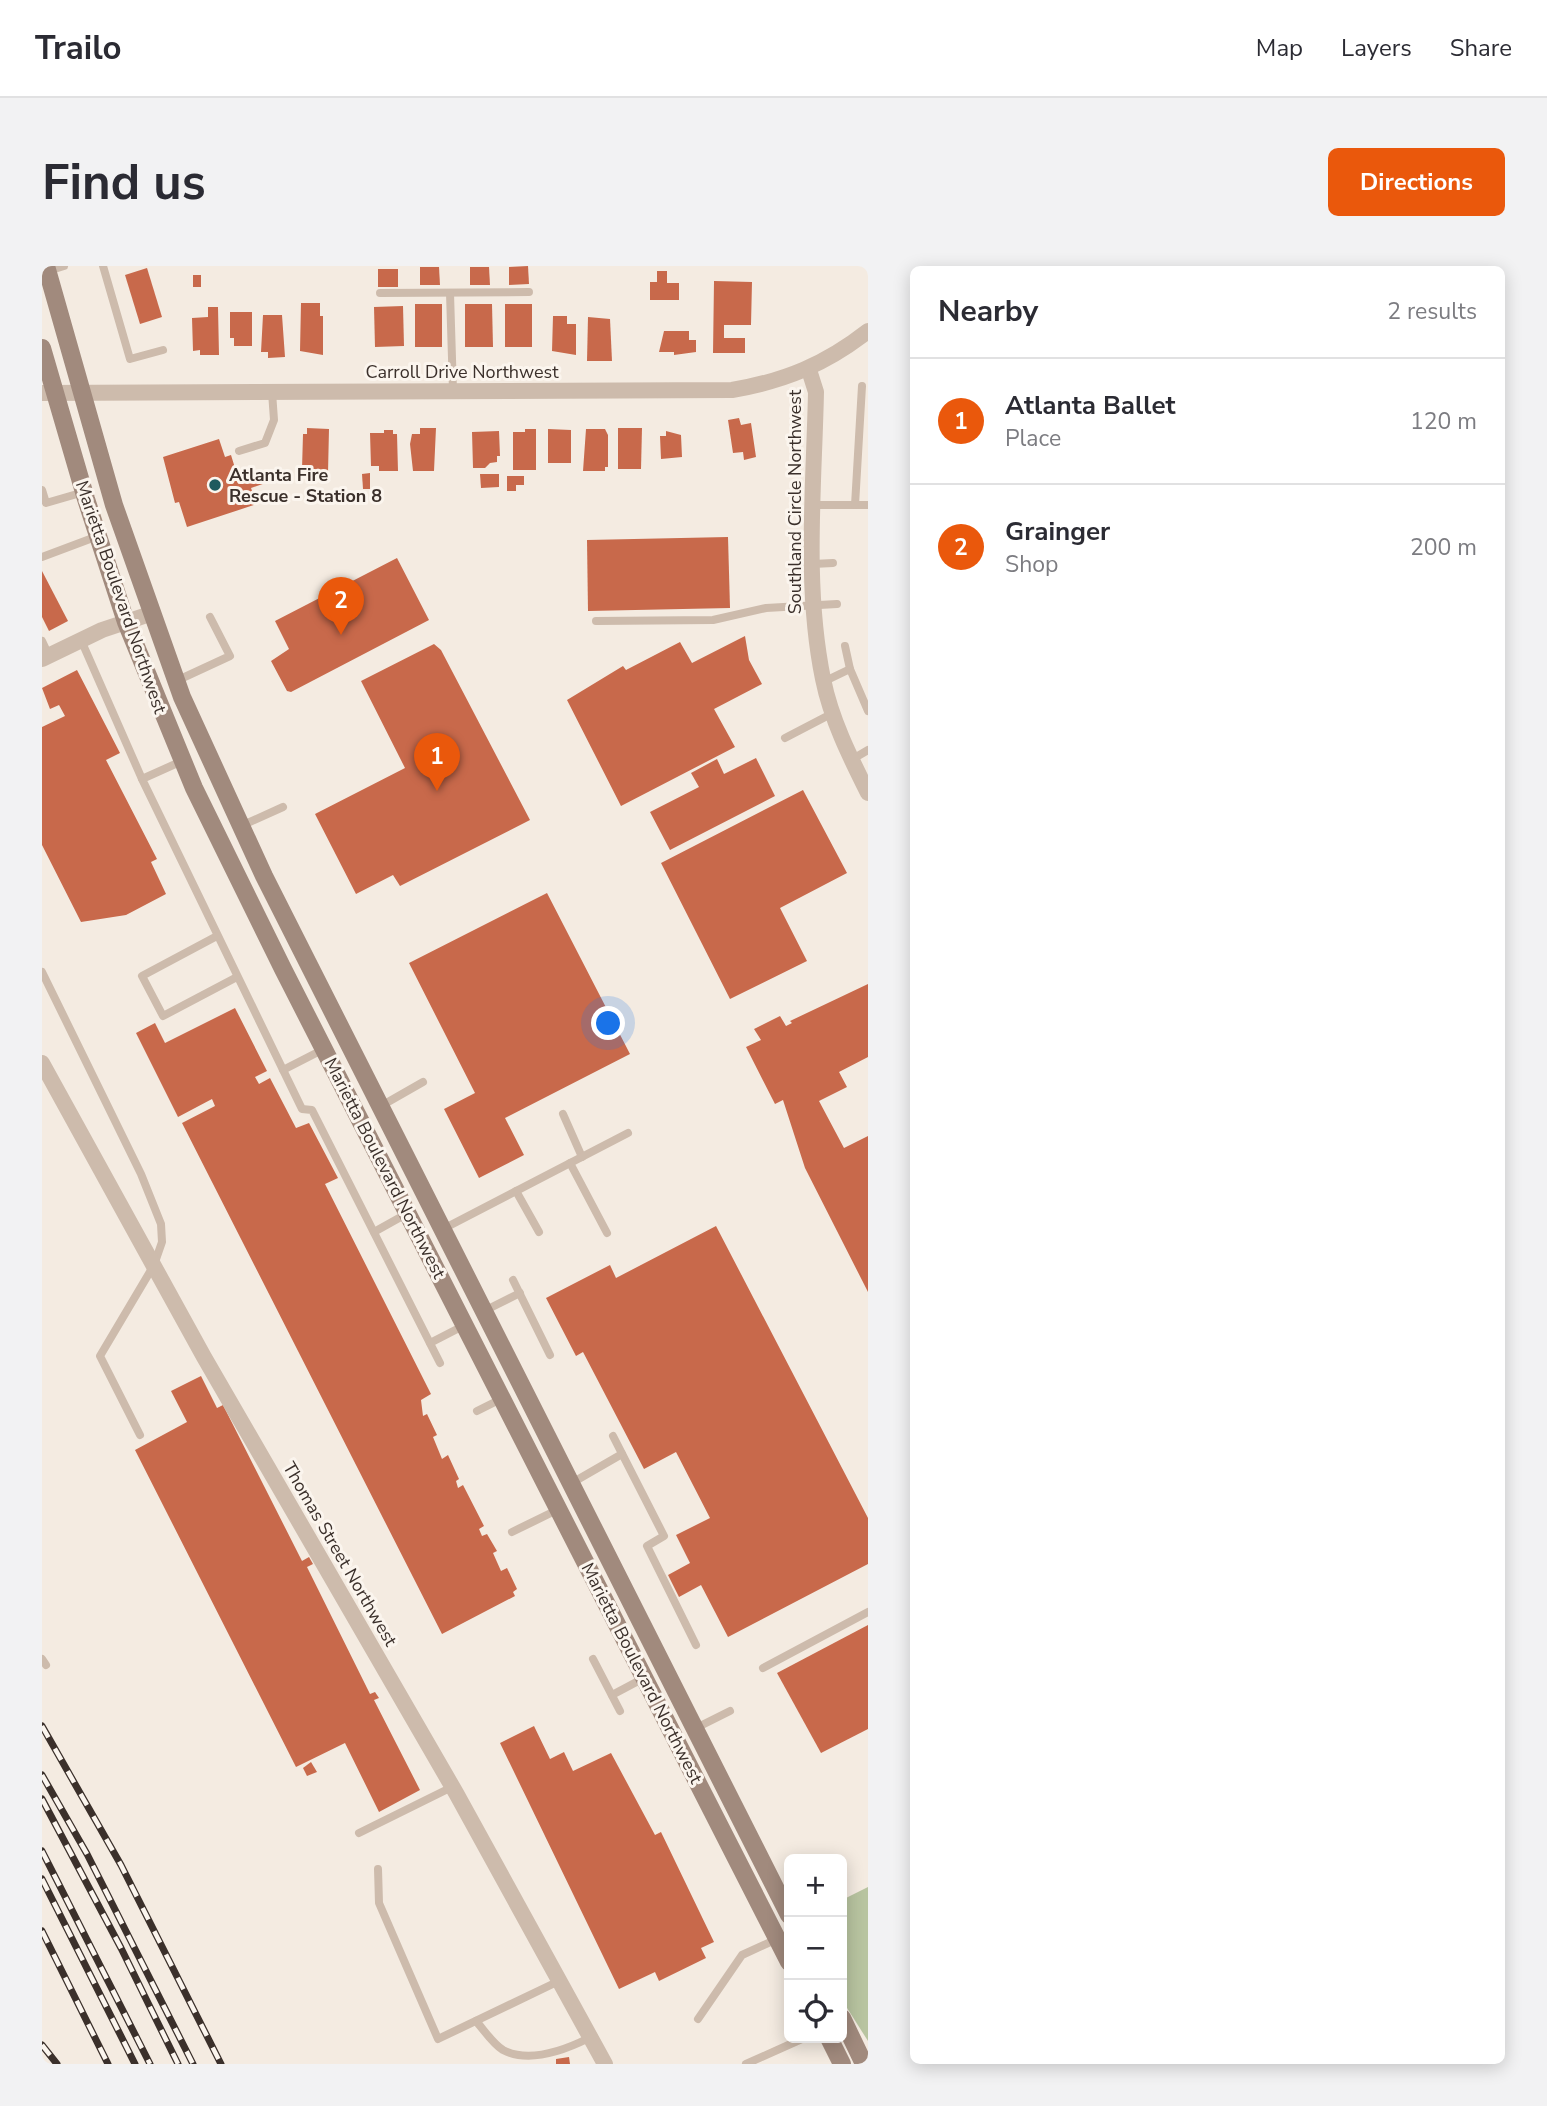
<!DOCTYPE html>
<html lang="en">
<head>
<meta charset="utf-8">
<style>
	:root { --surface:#fff; --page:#f2f2f3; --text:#2b2b33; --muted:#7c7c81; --line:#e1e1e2; --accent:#ea580c }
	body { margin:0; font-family:"Nunito Sans",sans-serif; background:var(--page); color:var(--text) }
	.controls { position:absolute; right:21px; bottom:21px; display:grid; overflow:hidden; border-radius:10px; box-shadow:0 4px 18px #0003 }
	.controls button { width:63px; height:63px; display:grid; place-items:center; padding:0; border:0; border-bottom:2px solid var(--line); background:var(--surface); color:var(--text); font:35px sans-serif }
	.you { position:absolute; left:567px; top:758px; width:24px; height:24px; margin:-18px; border:5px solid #fff; border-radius:50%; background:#1a73e8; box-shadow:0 0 0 10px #1a73e833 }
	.badge { display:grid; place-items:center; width:46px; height:46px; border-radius:50%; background:var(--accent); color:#fff; font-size:23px; font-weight:700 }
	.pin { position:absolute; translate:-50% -58px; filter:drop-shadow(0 2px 4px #0008) }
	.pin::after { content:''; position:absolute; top:37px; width:24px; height:21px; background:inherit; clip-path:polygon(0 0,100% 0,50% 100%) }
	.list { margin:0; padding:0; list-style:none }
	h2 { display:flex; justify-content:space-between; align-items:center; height:91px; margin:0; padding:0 28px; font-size:30px }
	h2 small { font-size:23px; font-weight:400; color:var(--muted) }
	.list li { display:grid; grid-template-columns:46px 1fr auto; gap:21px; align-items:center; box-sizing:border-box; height:126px; padding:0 28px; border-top:2px solid var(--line) }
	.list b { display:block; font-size:26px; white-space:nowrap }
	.list p { margin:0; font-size:23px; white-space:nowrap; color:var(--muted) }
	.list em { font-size:23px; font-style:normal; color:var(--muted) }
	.icon { flex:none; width:38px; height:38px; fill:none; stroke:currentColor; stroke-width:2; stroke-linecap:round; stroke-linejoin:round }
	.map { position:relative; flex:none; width:826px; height:1798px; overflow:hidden; border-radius:10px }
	header { display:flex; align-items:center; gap:42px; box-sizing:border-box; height:98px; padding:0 35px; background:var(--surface); border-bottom:2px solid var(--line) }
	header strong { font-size:33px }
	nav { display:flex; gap:38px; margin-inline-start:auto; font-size:24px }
	.intro { display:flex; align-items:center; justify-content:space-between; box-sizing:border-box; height:168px; padding:0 42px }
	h1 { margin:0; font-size:49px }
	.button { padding:18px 32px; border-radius:10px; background:var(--accent); color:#fff; font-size:24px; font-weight:700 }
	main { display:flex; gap:42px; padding:0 42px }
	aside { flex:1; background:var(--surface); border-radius:10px; box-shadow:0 4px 18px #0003 }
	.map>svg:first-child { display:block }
	.green { fill:#b8c4a0 }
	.building { fill:#c8694b }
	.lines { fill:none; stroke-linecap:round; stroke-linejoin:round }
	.service { stroke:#cdbbac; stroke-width:8 }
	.minor { stroke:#cdbbac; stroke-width:16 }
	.secondary { stroke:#a18a7d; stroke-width:18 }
	.rail-casing { stroke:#3b302b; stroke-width:7 }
	.rail { stroke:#fbf5ee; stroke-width:4.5; stroke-dasharray:13; stroke-linecap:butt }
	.poi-dot { fill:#1f5a5e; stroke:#fbf5ee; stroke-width:2.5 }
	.labels { text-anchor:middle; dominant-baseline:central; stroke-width:6; stroke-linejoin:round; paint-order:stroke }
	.street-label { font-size:18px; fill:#3b302b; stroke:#fbf5ee }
	.poi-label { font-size:18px; font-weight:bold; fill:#3b302b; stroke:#fbf5ee; text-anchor:start }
</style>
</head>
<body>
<header>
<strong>Trailo</strong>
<nav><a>Map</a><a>Layers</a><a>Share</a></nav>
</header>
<div class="intro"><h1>Find us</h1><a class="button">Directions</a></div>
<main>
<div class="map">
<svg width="826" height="1798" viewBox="0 0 826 1798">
	<rect width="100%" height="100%" fill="#f4ebe1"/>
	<polygon class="green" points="826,1621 826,1775 800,1734 800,1634"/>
	<g class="building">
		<polygon points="486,0 487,18 467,19 467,1"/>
		<polygon points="378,1 397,1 398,19 378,19"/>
		<polygon points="428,1 447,1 448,19 428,19"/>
		<polygon points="105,2 120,51 98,58 83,9"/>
		<rect x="336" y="3" width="20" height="18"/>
		<polygon points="615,5 625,5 625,17 637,17 637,34 608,34 608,16 615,16"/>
		<rect x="151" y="9" width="8" height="12"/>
		<polygon points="672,15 710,16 709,59 682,59 682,72 703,72 703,87 671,87"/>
		<polygon points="259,37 278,37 278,50 281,50 281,89 258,85"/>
		<rect x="373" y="38" width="27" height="43"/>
		<polygon points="423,38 450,38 451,81 423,81"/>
		<rect x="463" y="38" width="27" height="43"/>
		<polygon points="361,40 362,80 333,81 332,41"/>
		<polygon points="166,41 176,41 177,89 158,89 158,84 151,85 150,52 166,51"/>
		<polygon points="188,46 210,46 210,80 192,80 192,72 188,72"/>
		<polygon points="221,49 240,49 243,91 226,92 226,86 219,86"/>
		<polygon points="511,50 525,50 525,58 534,58 534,89 510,85"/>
		<polygon points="546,51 568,53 570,95 545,95"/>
		<polygon points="622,65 647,65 647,74 654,74 654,86 632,89 632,86 617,86"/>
		<polygon points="697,152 699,159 709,157 714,191 702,194 701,186 691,187 686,154"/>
		<polygon points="265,162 287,163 286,207 264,207 265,203 260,203 261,168 265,168"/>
		<polygon points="378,162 394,162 392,205 371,205 368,178 370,168 378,168"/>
		<polygon points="576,162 600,162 599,203 576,203"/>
		<polygon points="483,163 494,163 494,204 471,204 471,166 483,166"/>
		<polygon points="506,163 529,164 529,197 506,197"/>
		<polygon points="544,163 563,163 566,169 566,201 563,201 563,205 541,205"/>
		<polygon points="342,164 351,164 351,168 355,168 356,205 337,205 337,200 329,200 328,167 342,167"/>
		<polygon points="457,165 458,190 455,190 455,196 448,197 443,202 431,202 430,166"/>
		<polygon points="624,165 639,169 640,191 619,193 618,170 624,170"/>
		<polygon points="177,173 183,191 189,189 197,215 235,203 238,212 209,222 215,238 145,261 137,236 133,237 121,191"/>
		<polygon points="328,207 328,223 321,223 320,208"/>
		<polygon points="438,208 457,208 457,221 439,222"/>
		<polygon points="465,210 482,210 482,219 474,219 474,225 465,225"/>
		<polygon points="686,271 688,342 546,345 545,274"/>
		<polygon points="355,292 387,354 249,426 245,425 229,395 247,383 233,355"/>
		<polygon points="0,305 26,355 7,365 0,351"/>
		<polygon points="703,370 707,394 720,418 672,443 693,481 579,540 525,434 581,400 584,404 638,376 650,397"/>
		<polygon points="392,378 399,384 488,554 358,620 351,609 314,628 273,548 363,502 319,415"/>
		<polygon points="35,404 78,487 64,494 115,593 109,596 124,628 84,649 39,656 0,579 0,461 23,450 17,439 8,443 0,422"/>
		<polygon points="714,492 733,530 628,584 608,546 657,521 649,507 675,493 682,508"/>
		<polygon points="761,524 805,607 738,642 765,695 688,733 619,597"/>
		<polygon points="505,627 588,788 463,852 482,889 437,912 402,843 433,827 367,697"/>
		<polygon points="826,718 826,791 797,806 805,821 777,835 802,882 826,870 826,1026 763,902 741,834 733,838 704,781 719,774 712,763 738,750 744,760 750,757 748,755"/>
		<polygon points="193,742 225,805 213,811 217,818 228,812 254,862 267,857 296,912 283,918 389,1128 379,1134 381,1150 385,1148 395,1169 391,1171 400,1193 406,1189 417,1213 414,1215 416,1222 421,1219 442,1260 437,1263 440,1270 445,1268 455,1285 451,1287 459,1305 465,1302 475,1323 471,1326 473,1330 400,1368 140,857 173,840 170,833 136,851 94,767 113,757 123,777"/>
		<polygon points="674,960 826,1252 826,1298 686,1371 659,1319 637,1331 626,1309 648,1297 634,1269 668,1252 634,1186 602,1203 541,1086 534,1090 504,1032 568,999 574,1012"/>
		<polygon points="159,1110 175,1142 181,1139 260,1295 267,1291 271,1298 265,1301 328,1428 333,1426 337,1432 332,1434 378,1524 337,1546 303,1477 254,1501 93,1184 145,1156 129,1125"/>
		<polygon points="826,1359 826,1463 779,1487 735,1407"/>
		<polygon points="492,1460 508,1493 522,1486 531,1505 569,1487 613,1569 619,1566 672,1676 659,1682 664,1692 617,1715 613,1706 577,1723 458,1477"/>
		<polygon points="269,1496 275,1506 265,1510 261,1502"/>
		<polygon points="527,1791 528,1798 514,1798 514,1793"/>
	</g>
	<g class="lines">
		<g class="service">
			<polyline points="61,0 88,93 121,84"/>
			<polyline points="6,5 22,0"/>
			<polyline points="338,27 487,26"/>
			<polyline points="408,27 411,125"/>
			<polyline points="197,185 223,177 232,154 230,126"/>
			<polyline points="0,224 4,237 42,226"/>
			<polyline points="772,239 826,239"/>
			<polyline points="813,239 820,120"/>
			<polyline points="0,291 56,270"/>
			<polyline points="771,298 791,297"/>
			<polyline points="554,355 671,354 724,342 795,338"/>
			<polyline points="39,374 100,513"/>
			<polyline points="0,375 7,390"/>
			<polyline points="803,380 808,403"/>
			<polyline points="134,415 188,390 168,351"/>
			<polyline points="781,416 808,403 826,445"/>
			<polyline points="743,472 791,447"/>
			<polyline points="809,494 826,484"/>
			<polyline points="140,495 100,513 260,843 270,844 398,1097"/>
			<polyline points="199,560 241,541"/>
			<polyline points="175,670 100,710 121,750 195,711"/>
			<polyline points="0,706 99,908 119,958 120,976 112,999 58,1090 98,1169"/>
			<polyline points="241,804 282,783"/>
			<polyline points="339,840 381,816"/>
			<polyline points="521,848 540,891"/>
			<polyline points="528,897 565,967"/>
			<polyline points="474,925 497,966"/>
			<polyline points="401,963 586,867"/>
			<polyline points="332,966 366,947"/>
			<polyline points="471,1014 508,1089"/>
			<polyline points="442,1045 478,1027"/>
			<polyline points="388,1077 423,1059"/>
			<polyline points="435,1145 461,1132"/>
			<polyline points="571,1170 622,1270 605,1280 654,1379"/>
			<polyline points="528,1218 580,1188"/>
			<polyline points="470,1266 517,1243"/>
			<polyline points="0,1393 4,1399"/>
			<polyline points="551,1393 578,1445"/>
			<polyline points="721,1402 826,1346"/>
			<polyline points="570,1429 602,1412"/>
			<polyline points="652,1463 688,1445"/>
			<polyline points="317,1567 410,1521"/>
			<polyline points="336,1603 337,1637 396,1773 517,1715"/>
			<polyline points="656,1753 700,1689 735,1673"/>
			<path d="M 434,1755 C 442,1764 451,1778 461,1784 C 488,1798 523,1784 547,1772"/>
			<polyline points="704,1798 762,1772"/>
		</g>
		<g class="minor">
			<path d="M 767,104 L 774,126 C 772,221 762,320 781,413 C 789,453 808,491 826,527"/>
			<path d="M 0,127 L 690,124 C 743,115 784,98 826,65"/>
			<polyline points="0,393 60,364 108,348"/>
			<polyline points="0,797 162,1091 414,1527 563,1798"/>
		</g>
		<g class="secondary">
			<polyline points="4,0 72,239 140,431 222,610 747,1649"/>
			<polyline points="0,82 44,233 84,356 152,522 241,703 747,1696"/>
			<polyline points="800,1752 822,1798"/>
			<polyline points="787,1772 800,1798"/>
		</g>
		<g class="rail-casing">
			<g id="rail">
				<polyline points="0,1460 79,1599 179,1798"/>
				<polyline points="0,1509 45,1588 151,1798"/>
				<polyline points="0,1533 79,1682 136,1798"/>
				<polyline points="0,1585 108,1798"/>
				<polyline points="0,1613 93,1798"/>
				<polyline points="0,1665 66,1798"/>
				<polyline points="0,1779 15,1798"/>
			</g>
		</g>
		<use href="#rail" class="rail"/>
	</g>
	<circle class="poi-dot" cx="173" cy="219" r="7"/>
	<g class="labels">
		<g class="street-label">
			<text x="420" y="106">Carroll Drive Northwest</text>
			<text transform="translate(753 236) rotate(-90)">Southland Circle Northwest</text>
			<text transform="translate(79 331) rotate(71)">Marietta Boulevard Northwest</text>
			<text transform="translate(343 902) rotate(63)">Marietta Boulevard Northwest</text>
			<text transform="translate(298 1288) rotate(60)">Thomas Street Northwest</text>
			<text transform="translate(600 1407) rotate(63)">Marietta Boulevard Northwest</text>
		</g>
		<g class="poi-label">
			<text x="187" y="209">Atlanta Fire<tspan x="187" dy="21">Rescue - Station 8</tspan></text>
		</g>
	</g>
</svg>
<div class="controls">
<button>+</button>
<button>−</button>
<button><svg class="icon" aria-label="locate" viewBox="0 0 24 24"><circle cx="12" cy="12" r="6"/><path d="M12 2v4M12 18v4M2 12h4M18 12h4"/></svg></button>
</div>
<div class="you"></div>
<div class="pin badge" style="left:395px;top:525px">1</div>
<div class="pin badge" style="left:299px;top:369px">2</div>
</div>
<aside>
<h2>Nearby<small>2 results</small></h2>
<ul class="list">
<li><span class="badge">1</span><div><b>Atlanta Ballet</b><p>Place</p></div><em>120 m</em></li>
<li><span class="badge">2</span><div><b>Grainger</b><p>Shop</p></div><em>200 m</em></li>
</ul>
</aside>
</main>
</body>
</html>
